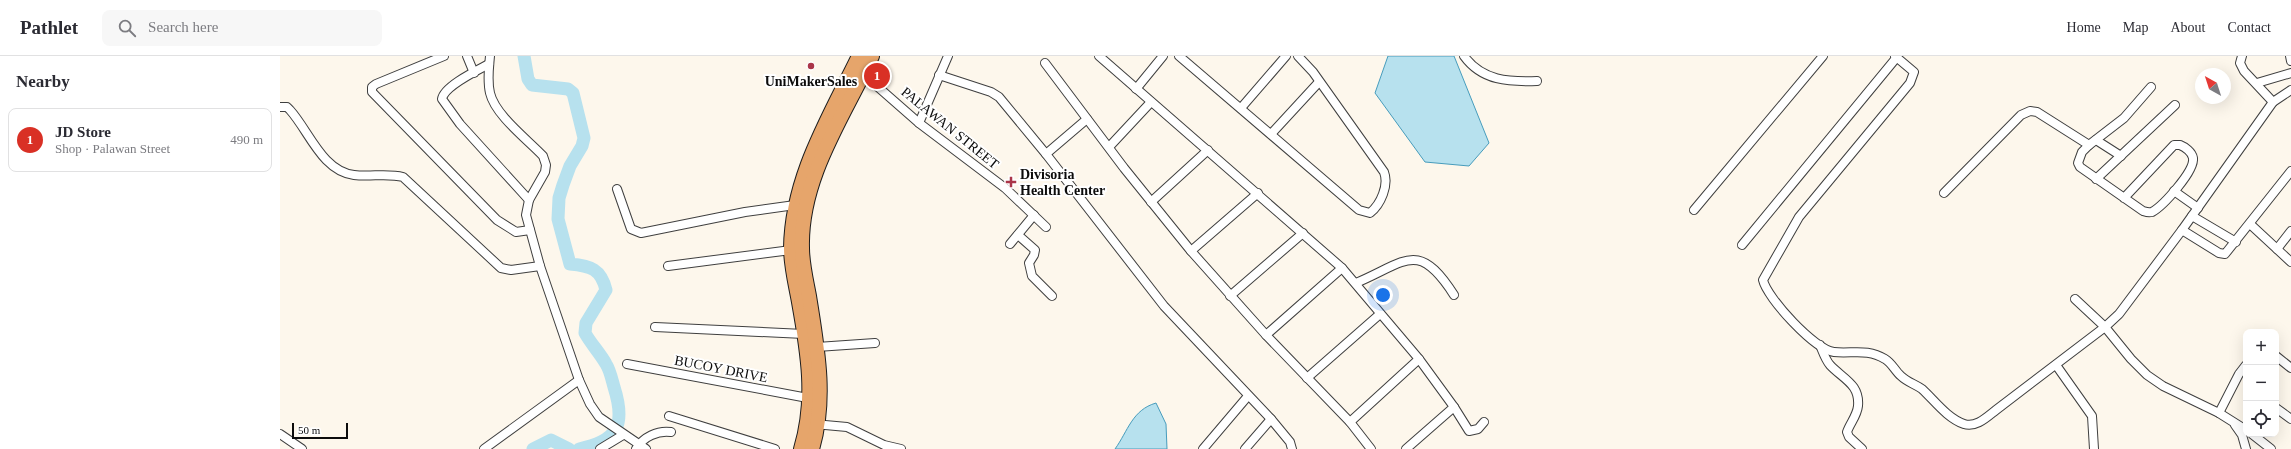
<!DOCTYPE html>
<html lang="en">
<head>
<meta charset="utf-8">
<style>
	:root { --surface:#fff; --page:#f7f7f7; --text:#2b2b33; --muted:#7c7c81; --line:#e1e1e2; --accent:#d93025 }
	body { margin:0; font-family:Georgia,serif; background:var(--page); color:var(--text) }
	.controls { position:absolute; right:12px; bottom:12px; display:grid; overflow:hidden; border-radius:8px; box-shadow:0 4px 16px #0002 }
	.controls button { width:36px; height:36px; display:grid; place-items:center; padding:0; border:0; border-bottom:1px solid var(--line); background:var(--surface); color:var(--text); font:20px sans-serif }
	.compass { position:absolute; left:1915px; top:12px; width:36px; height:36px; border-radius:50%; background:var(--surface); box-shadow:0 4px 16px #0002; rotate:321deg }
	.scale { position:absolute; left:12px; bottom:10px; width:56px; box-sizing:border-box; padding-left:4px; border:2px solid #0c0c0c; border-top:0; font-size:11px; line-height:14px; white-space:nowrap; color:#0c0c0c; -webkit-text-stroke:3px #fff; paint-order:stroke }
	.you { position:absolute; left:1103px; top:239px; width:14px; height:14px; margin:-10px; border:3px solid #fff; border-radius:50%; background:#1a73e8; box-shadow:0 0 0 6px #1a73e833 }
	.badge { display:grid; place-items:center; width:26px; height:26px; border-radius:50%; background:var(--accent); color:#fff; font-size:13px; font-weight:700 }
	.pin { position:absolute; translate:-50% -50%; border:2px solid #fff; box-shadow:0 1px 4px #0006 }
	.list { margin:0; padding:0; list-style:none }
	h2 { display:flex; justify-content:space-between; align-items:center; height:52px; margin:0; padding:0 16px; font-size:17px }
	h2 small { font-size:13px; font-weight:400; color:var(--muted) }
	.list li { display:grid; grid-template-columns:26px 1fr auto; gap:12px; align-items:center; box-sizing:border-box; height:64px; margin:0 8px 8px; padding:0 8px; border:1px solid var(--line); border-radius:8px }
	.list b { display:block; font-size:15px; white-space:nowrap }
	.list p { margin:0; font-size:13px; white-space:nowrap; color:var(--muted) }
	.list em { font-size:13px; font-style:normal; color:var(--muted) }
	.icon { flex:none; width:22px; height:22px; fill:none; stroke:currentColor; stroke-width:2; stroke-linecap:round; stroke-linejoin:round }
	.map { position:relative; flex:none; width:2011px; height:393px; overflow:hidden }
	header { display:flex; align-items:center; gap:24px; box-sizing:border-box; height:56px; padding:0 20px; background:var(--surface); border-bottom:1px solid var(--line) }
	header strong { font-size:19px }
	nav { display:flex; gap:22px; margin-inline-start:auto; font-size:14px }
	.search { width:280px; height:36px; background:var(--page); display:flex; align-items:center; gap:10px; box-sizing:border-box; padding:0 14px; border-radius:8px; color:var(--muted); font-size:15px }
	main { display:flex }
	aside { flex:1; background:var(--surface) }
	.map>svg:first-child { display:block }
	.water { fill:#b7e1ee; stroke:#479cbc }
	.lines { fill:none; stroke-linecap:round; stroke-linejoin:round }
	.river { stroke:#b7e1ee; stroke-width:13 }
	.minor-casing { stroke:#3f3f3f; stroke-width:10 }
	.trunk-casing { stroke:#1d1d1d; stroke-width:16 }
	.minor { stroke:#fff; stroke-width:8 }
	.trunk { stroke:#e6a56b; stroke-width:14 }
	.poi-dot { fill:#aa3549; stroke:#fff; stroke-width:1.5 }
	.labels { text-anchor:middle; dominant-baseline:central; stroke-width:4; stroke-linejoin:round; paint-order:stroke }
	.poi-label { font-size:14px; font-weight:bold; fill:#0c0c0c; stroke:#fff }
	.street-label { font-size:14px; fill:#0c0c0c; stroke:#fff }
</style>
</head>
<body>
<header>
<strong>Pathlet</strong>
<div class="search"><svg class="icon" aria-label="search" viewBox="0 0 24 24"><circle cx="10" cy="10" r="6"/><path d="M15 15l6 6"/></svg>Search here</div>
<nav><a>Home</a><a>Map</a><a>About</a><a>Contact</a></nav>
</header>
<main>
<aside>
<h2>Nearby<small></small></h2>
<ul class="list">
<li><span class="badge">1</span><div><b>JD Store</b><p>Shop · Palawan Street</p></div><em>490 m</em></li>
</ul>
</aside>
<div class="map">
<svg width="2011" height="393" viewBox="0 0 2011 393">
	<rect width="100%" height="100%" fill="#fdf7ec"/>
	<g class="water">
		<polygon points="1108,0 1174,0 1209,87 1189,110 1145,106 1095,37"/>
		<path d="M 876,347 L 886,368 L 887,393 L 835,393 C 848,375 852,354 876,347 Z"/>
	</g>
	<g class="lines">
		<g class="river">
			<path d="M 244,0 L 248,23 L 252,29 L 288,33 L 293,37 L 304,82 L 302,90 L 290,110 L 283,129 L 279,142 L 278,163 L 290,208 C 311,210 321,213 326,234 L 306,267 L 305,277 C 311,288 320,297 326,308 C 330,314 332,324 334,331 C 346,369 338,385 299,393"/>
			<polyline points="253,393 271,384 289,393"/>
		</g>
		<g class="minor-casing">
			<g id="minor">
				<polyline points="164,0 96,28 92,31 92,36 217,164 236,176 250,174"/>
				<polyline points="187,0 194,17"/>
				<path d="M 210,0 C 209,12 207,24 210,37 C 215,59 248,84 263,100 L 266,109 L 265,116 L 249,144 L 246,159 L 260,210 L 299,324 L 310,348 L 319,361 L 366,393"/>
				<polyline points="819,0 1062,212 1139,303 1174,351 1126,393"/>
				<path d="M 899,0 L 1079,154 L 1090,157 C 1101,148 1109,129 1104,116 L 1033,16 L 1018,0"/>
				<path d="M 1184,0 C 1202,25 1229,26 1257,25"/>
				<path d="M 1615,0 L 1634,16 L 1630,27 L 1519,161 L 1483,224 C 1487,242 1535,294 1554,296 C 1572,298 1587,292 1605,303 C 1612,307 1615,315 1621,320 C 1627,326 1635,328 1642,333 C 1655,345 1667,362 1684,368 C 1696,372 1707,361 1716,354 L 1825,271 L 1839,258 L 1902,174 L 1993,46 L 1964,15 L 1960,7 L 1962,0"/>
				<polyline points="2010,0 2011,5"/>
				<polyline points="765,7 844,112 911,195 986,279 1070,366 1091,393"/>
				<path d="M 209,8 C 198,14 164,30 162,43 L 180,68 L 249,144"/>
				<polyline points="582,17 639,67 725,132 766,171"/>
				<polyline points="659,19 711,36 719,41 766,98"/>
				<polyline points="1977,27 2011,17"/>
				<polyline points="856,33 883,0"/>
				<polyline points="1993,46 2011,34"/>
				<path d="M 0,51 L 7,51 L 10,54 C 29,75 42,115 74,119 C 90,121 108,117 123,121 L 221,212 L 231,214 L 260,210"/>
				<polyline points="961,52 1006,0"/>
				<polyline points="807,63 766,98 884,250 991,363 1010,386 1012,393"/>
				<polyline points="639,67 668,0"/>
				<polyline points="991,78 1039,26"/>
				<polyline points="1816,84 1841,100"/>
				<polyline points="829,91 871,46"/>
				<polyline points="1816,123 1895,49"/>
				<polyline points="337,133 351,173 361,177 465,156 515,149"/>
				<polyline points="1894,135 1918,152"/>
				<polyline points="1664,137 1741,59 1750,55 1757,56 1809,89"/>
				<path d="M 1844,142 L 1894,89 L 1900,89 C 1905,91 1912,96 1913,102 C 1915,115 1883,150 1872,156 C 1868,157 1866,156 1863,155 L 1800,111 L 1798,107 L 1802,96 L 1809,89 L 1844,62 L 1871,31"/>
				<polyline points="871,146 928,94"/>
				<polyline points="1414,154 1543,0"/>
				<polyline points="1912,160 1956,186"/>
				<polyline points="1970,168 2011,206"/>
				<polyline points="1902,174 1939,197 1945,198 2011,115"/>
				<polyline points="738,179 755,194 754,199 749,207 752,220 772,240"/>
				<polyline points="730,188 754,159"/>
				<polyline points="1462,189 1617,1"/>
				<polyline points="1997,193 2011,175"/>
				<polyline points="911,195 978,137"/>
				<polyline points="388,210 511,194"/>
				<path d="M 1076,227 C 1126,206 1138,183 1174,239"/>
				<polyline points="950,240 1023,177"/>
				<polyline points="1795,243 1825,271 1851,303 1867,319 1883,330 1939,357 1966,374"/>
				<polyline points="375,271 524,278"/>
				<polyline points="986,279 1062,212"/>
				<path d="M 1540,289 C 1543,296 1545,303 1550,309 C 1563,323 1580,328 1578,350 C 1577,360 1570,367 1567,376 L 1569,381 L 1582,393"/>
				<polyline points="537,291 595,287"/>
				<polyline points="1996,300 2011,312"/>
				<polyline points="347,308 533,343"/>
				<polyline points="1776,309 1812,360 1814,393"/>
				<polyline points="1027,322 1100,258"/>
				<polyline points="1174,351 1189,375 1198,373 1204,366"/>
				<polyline points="1996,352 2011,363"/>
				<polyline points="1939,357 1959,318 1966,309"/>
				<polyline points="389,360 495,393"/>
				<polyline points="1070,366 1139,303"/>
				<polyline points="534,368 567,371 604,389 621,393"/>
				<polyline points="1955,369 1962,379 1966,393"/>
				<polyline points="0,378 22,393"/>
				<polyline points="1972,378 1991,393"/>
				<polyline points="204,393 299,324"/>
				<polyline points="320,393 343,379"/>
				<path d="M 356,393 C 363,381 378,374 391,376"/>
				<polyline points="923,393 968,340"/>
				<polyline points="965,393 991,363"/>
			</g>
		</g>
		<g class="trunk-casing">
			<g id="trunk">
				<path d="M 521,393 C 536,344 528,296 519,246 C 516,229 511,210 511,192 C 512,121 549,62 579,0"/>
				<path d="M 532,393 C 547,342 537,291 529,240 C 526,224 522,208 522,192 C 520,122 564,60 592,0"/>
			</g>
		</g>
		<use href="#minor" class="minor"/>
		<use href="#trunk" class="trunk"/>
	</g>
	<g class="poi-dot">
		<circle cx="531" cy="10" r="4"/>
		<path d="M729 120h4v4h4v4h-4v4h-4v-4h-4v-4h4z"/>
	</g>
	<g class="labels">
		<g class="poi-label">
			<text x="531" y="25">UniMakerSales</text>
			<text x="740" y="118" text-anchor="start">Divisoria<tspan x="740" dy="16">Health Center</tspan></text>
		</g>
		<g class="street-label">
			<text transform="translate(670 72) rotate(39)">PALAWAN STREET</text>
			<text transform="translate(441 313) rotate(11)">BUCOY DRIVE</text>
		</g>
	</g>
</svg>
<div class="controls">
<button>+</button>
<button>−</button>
<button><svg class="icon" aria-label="locate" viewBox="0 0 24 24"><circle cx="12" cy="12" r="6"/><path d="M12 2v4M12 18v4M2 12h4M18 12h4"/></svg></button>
</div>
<svg class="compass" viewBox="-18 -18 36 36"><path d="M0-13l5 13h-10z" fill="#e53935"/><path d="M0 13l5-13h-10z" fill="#7c7c81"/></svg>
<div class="scale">50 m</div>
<div class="you"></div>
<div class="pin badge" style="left:597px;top:20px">1</div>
</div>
</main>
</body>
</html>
